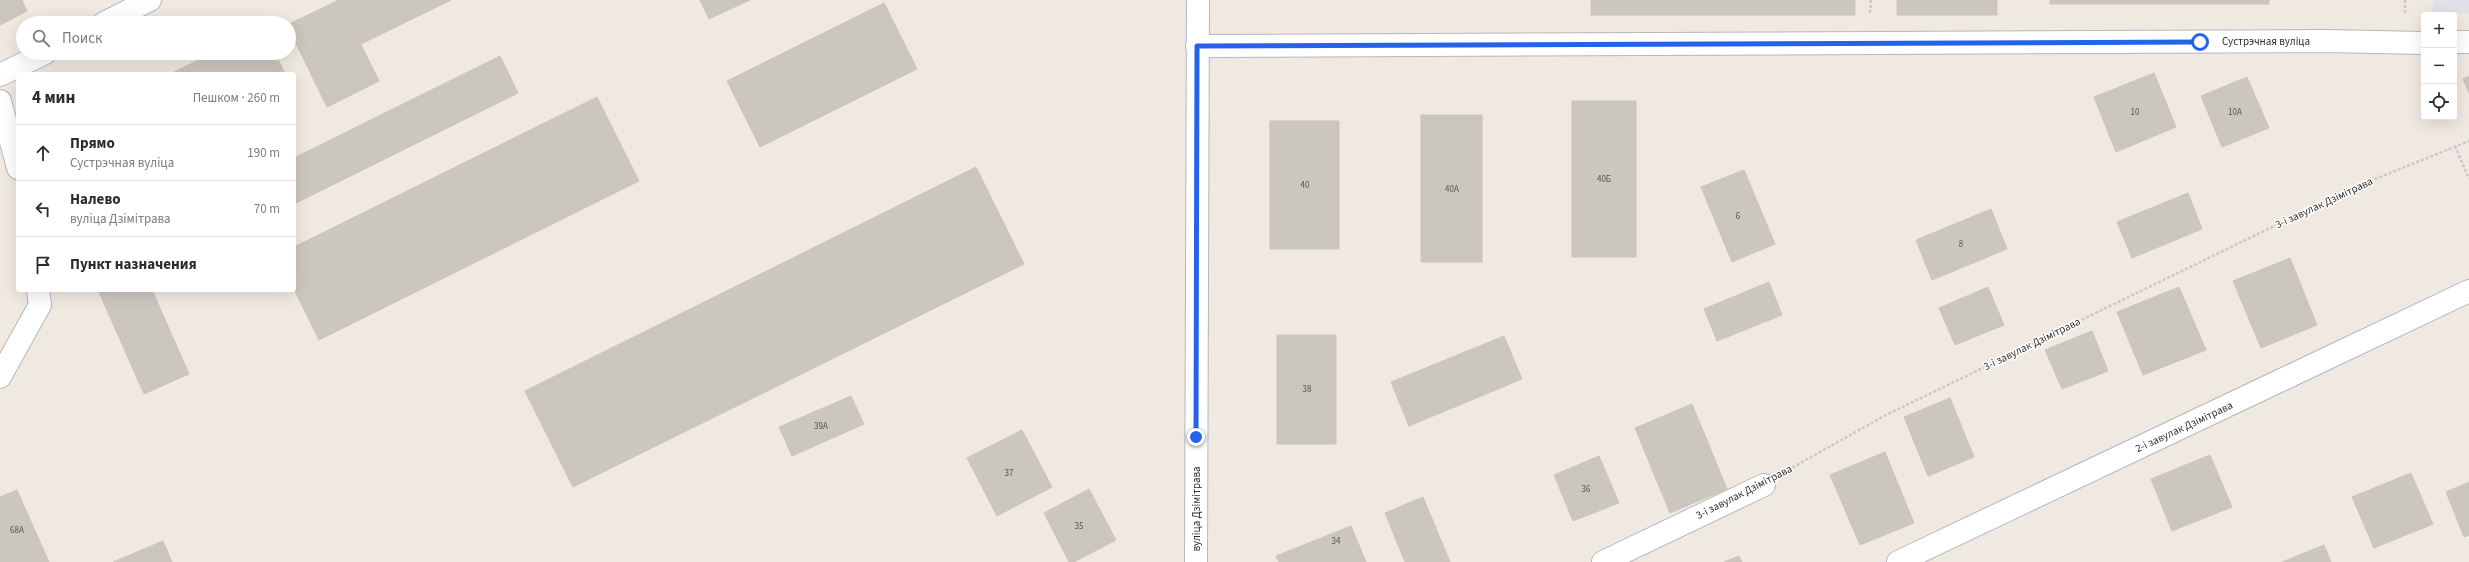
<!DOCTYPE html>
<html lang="ru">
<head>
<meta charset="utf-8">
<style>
	:root { --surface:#fff; --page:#f7f7f7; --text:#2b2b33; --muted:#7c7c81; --line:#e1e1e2 }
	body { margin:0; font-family:"Source Sans 3",sans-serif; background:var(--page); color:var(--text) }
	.controls { position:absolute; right:12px; top:12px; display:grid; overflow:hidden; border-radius:4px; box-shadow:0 4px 16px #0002 }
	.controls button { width:36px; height:36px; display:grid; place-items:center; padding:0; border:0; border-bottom:1px solid var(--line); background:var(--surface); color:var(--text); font:20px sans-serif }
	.stop { position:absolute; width:12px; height:12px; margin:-9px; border:3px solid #2563eb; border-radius:50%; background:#fff }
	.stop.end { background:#2563eb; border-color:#fff; box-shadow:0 1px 4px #0008 }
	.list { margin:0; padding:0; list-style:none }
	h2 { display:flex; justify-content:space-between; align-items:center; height:52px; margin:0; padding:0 16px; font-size:17px }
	h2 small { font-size:13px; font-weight:400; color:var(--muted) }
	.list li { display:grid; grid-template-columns:26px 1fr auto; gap:12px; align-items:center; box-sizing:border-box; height:56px; padding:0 16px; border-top:1px solid var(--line) }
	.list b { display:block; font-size:15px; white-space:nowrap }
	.list p { margin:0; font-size:13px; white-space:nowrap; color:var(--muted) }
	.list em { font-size:13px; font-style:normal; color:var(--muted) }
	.icon { flex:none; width:22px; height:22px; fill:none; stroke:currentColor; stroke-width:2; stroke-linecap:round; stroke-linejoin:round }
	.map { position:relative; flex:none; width:2469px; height:562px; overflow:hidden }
	.search { position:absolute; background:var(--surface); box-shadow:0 4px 16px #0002; left:16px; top:16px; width:280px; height:44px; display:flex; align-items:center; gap:10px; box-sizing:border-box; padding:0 14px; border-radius:22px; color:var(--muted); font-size:15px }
	.panel { position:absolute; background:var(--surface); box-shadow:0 4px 16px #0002; left:16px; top:72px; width:280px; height:220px; border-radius:4px }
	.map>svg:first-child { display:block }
	.industrial { fill:#e3e1e8 }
	.building { fill:#cbc7bf; stroke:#cbc5ba }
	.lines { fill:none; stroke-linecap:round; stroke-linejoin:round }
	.minor-casing { stroke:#b4b7c1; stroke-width:24 }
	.path { stroke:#c9c9c9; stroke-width:2.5; stroke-dasharray:3 2; stroke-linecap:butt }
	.minor { stroke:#fff; stroke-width:22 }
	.route { stroke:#2563eb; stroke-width:5 }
	.labels { text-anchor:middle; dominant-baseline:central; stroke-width:3; stroke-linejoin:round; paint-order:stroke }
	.number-label { font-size:9px; fill:#555452 }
	.street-label { font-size:11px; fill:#2e2e2e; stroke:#fff }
</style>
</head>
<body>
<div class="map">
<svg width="2469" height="562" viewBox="0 0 2469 562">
	<rect width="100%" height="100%" fill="#efe9e1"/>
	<rect class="industrial" x="2433" y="0" width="36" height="13"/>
	<g class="building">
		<polygon points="0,0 22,0 27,11 0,25"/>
		<polygon points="339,0 451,0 361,44"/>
		<polygon points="339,0 379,81 327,107 289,29 289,24"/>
		<polygon points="700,0 750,0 709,19"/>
		<rect x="1591" y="0" width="264" height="15"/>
		<rect x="1897" y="0" width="100" height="15"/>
		<rect x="2050" y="0" width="219" height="4"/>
		<polygon points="884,3 917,69 760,147 727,81"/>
		<polygon points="213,53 275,53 285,74 170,74"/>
		<polygon points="500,56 518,93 294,204 294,158"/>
		<polygon points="2154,73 2176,127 2116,152 2094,97"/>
		<polygon points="2469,76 2469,93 2463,79"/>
		<polygon points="2247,77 2269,128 2222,147 2201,96"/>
		<polygon points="597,97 639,181 319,340 294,289 294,247"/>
		<rect x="1572" y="101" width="64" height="156"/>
		<rect x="1421" y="115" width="61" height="147"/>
		<rect x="1270" y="121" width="69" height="128"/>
		<polygon points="976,167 1024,264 573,487 525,391"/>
		<polygon points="1744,170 1775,244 1732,262 1701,187"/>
		<polygon points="2188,193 2202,229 2132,258 2117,222"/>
		<polygon points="1991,209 2007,249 1932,280 1916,240"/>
		<polygon points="2290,258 2317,325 2261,348 2233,281"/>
		<polygon points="1769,282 1782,315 1717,341 1704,309"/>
		<polygon points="1988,287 2004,325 1955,345 1939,308"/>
		<polygon points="2179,287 2206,350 2143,375 2117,312"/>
		<polygon points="98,290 152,290 189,374 144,394"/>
		<polygon points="2092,331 2108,371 2062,389 2045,350"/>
		<rect x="1277" y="335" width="59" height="109"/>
		<polygon points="1504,336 1522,379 1409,426 1391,382"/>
		<polygon points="851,396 864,424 792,456 779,427"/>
		<polygon points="1950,398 1974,457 1928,476 1904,417"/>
		<polygon points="1692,404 1727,489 1670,513 1635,428"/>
		<polygon points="1022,430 1052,487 997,516 967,458"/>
		<polygon points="1885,452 1914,523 1860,545 1830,475"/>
		<polygon points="2210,455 2232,507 2172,531 2151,479"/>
		<polygon points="1599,456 1619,503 1573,521 1554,475"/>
		<polygon points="2411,473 2433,524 2374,548 2352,497"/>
		<polygon points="2469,482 2469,535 2464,537 2446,492"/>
		<polygon points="1089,489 1116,540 1074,562 1069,562 1044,513"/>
		<polygon points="17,490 49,562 0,562 0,497"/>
		<polygon points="1423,497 1450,562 1405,562 1385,513"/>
		<polygon points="1351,526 1366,562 1279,562 1276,556"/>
		<polygon points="163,541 172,562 113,562"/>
		<polygon points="2324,545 2331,562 2282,562"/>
		<polygon points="1739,556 1742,562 1724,562"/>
	</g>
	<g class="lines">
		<g class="minor-casing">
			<g id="minor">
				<polyline points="104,23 150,0"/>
				<polyline points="2454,42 2469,42"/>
				<polyline points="1197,46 2325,41 2424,43"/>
				<polyline points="0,75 45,53"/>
				<polyline points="0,101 18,168"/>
				<polyline points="0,377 40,305 38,290"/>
				<polyline points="1196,562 1198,0"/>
				<polyline points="1603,562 1764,485"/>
				<polyline points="1898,562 2469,291"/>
			</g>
		</g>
		<g class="path">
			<polyline points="2405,0 2405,13"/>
			<polyline points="1870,13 1871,0"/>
			<polyline points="2455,146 2469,179"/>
			<polyline points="1788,470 1886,415 2295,216 2353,188 2469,141"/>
		</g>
		<use href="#minor" class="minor"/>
	</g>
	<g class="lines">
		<polyline class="route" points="1196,437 1197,46 2200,42"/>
	</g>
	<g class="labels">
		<g class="number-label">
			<text x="2135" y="112">10</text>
			<text x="2235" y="112">10А</text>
			<text x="1604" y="179">40Б</text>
			<text x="1305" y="185">40</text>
			<text x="1452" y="189">40А</text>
			<text x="1738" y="216">6</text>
			<text x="1961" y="244">8</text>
			<text x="1307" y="389">38</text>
			<text x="821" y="426">39А</text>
			<text x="1009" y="473">37</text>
			<text x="1586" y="489">36</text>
			<text x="1079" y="526">35</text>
			<text x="17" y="530">68А</text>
			<text x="1336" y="541">34</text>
		</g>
		<g class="street-label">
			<text x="2266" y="41">Сустрэчная вуліца</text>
			<text transform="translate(2324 203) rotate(-25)">3-і завулак Дзімітрава</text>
			<text transform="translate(2032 344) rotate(-26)">3-і завулак Дзімітрава</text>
			<text transform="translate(2184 427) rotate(-25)">2-і завулак Дзімітрава</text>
			<text transform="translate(1744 492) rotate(-27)">3-і завулак Дзімітрава</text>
			<text transform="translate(1196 509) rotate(-90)">вуліца Дзімітрава</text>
		</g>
	</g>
</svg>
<div class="controls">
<button>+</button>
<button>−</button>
<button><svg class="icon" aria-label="locate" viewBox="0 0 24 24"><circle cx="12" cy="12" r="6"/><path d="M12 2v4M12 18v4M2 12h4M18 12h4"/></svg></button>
</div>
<div class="stop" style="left:2200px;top:42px"></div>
<div class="stop end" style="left:1196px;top:437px"></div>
<div class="search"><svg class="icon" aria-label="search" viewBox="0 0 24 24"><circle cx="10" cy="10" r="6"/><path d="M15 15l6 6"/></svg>Поиск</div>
<section class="panel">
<h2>4 мин<small>Пешком · 260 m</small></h2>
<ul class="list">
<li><svg class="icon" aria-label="ahead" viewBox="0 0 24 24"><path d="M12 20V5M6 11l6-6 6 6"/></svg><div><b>Прямо</b><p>Сустрэчная вуліца</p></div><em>190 m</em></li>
<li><svg class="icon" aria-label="left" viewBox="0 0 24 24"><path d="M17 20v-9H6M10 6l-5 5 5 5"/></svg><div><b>Налево</b><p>вуліца Дзімітрава</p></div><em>70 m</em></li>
<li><svg class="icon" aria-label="arrive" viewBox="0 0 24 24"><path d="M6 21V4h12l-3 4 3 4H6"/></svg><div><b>Пункт назначения</b></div></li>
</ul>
</section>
</div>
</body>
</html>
